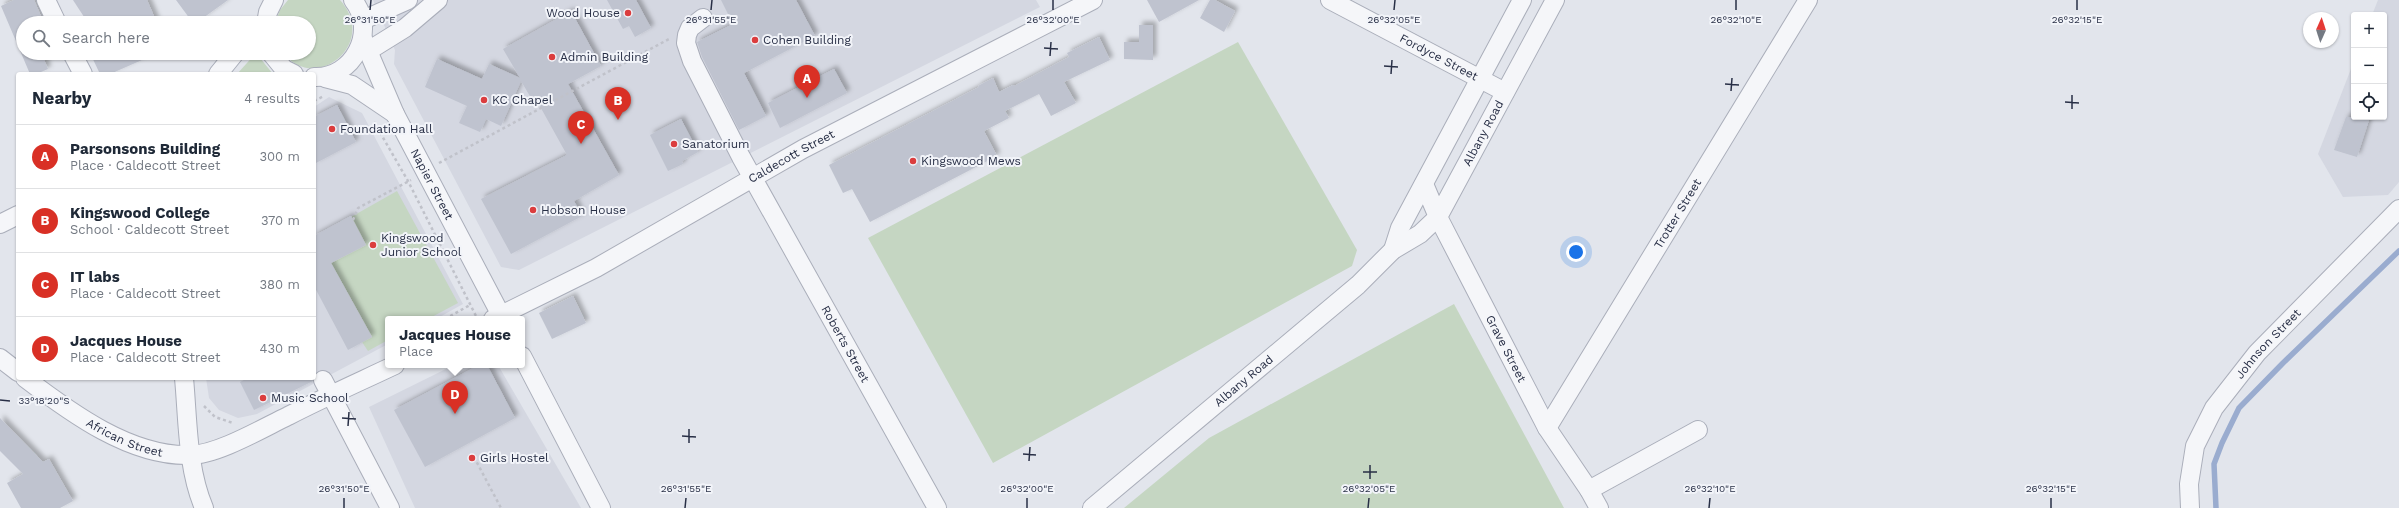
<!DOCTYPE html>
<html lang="en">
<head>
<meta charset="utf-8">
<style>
	:root { --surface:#fff; --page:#f6f6f7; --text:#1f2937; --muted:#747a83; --line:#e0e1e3; --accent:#d93025 }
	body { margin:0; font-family:"Work Sans",sans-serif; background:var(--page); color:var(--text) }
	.controls { position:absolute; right:12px; top:12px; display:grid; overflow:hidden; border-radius:4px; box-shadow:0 1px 3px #0004 }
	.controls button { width:36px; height:36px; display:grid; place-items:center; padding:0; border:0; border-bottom:1px solid var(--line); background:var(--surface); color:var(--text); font:20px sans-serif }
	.compass { position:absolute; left:2303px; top:12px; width:36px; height:36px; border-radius:50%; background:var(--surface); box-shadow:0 1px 3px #0004; rotate:3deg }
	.you { position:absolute; left:1576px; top:252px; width:14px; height:14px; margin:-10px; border:3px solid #fff; border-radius:50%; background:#1a73e8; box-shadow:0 0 0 6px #1a73e833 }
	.badge { display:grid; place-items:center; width:26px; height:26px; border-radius:50%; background:var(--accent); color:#fff; font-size:13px; font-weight:700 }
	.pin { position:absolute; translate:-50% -33px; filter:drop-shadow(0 1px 2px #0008) }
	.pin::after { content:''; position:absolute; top:21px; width:14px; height:12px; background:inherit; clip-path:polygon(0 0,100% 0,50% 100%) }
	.popup { position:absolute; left:385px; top:316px; width:140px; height:52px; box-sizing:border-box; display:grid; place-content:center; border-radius:4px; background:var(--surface); filter:drop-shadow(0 1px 3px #0005); font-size:13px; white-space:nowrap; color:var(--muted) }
	.popup b { font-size:15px; color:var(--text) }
	.popup::after { content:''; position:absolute; left:50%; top:100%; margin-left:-8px; border:8px solid transparent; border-top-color:var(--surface) }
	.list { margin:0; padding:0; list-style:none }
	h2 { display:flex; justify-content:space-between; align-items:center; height:52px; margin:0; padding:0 16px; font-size:17px }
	h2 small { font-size:13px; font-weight:400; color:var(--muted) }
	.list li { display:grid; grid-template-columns:26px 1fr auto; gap:12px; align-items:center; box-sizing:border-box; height:64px; padding:0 16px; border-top:1px solid var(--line) }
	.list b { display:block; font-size:15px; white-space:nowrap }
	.list p { margin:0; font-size:13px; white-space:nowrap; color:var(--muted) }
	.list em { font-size:13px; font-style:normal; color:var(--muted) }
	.icon { flex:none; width:22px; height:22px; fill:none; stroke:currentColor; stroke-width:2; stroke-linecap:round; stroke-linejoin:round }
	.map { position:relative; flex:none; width:2399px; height:508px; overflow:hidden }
	.search { position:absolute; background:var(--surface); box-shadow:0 1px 3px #0004; left:16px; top:16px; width:300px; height:44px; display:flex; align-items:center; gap:10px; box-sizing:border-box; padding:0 14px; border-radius:22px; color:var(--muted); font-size:15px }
	.panel { position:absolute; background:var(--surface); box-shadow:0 1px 3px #0004; left:16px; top:72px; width:300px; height:308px; border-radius:4px }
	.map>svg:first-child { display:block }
	.built { fill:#d4d7e1 }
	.green { fill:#c5d6c2 }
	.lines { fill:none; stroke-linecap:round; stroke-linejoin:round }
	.stream { stroke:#9aaccf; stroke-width:5.5 }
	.building { fill:#bfc3cf; filter:url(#shadow) }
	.minor-casing { stroke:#aaaeba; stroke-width:20 }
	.path { stroke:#c0c2ca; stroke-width:2.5; stroke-dasharray:3 3; stroke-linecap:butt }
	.minor { stroke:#f5f6f9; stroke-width:18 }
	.ticks { fill:none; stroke:#282f46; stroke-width:1.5 }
	.poi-dot { fill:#db3d3e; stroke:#f2f4f9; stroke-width:1.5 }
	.labels { text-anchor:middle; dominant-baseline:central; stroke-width:4; stroke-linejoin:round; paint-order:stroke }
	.poi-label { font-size:12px; fill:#282f46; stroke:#f2f4f9; text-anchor:start }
	.street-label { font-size:12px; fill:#282f46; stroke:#f2f4f9 }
	.ticks-label { font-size:10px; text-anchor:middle; fill:#282f46; stroke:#f2f4f9; stroke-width:4; stroke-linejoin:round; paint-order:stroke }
</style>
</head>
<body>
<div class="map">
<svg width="2399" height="508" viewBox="0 0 2399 508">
	<defs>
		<filter id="shadow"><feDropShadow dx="3.5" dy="-3.5" stdDeviation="2" flood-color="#0004"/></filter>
	</defs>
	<rect width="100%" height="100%" fill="#e2e5ec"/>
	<g class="built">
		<polygon points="373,0 1036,0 1040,7 519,270 501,267 394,64 395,50"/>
		<polygon points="2378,0 2399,0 2399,182 2388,195 2343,197 2318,154 2354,61 2354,117 2384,117 2384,15 2372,15"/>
		<polygon points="329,97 362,113 463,304 436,319 388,319 388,344 257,414 238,418 219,410 209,398 206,378 314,378 314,107"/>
		<polygon points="454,365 498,365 581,508 415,508 369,407"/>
	</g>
	<g class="green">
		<path d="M 288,0 L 340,0 C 380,45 313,94 284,53 L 309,53 L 309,23 L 275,23 L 280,10 Z"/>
		<polygon points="1238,42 1357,250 1352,266 993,463 868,238"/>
		<polygon points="256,53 273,74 237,74"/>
		<polygon points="397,191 458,303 428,319 388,319 388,340 368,351 362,342 372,337 331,263 366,245 351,217"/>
		<polygon points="1454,304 1564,508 1124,508 1209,438"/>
	</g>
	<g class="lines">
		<polyline class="stream" points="2216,508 2214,464 2222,443 2239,408 2283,363 2399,251"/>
	</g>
	<g class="building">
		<polygon points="14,0 34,0 44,23 23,23 23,53 41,53 48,69 36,74 30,74 1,6"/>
		<polygon points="73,0 147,0 157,23 88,23"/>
		<polygon points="176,0 228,0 196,23 193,23"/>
		<polygon points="607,0 636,0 651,28 635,37 629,26 623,29"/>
		<polygon points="721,0 796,0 815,36 744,73 766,116 739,130 702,57 697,42 733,24"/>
		<polygon points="1147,0 1199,0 1159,22"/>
		<polygon points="1210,0 1215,0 1235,11 1224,32 1200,18"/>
		<polygon points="571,11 601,66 568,84 619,175 574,201 582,216 511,254 481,199 567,155 537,101 534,103 521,81 501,126 486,119 480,132 459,123 467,106 425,87 437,59 482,79 489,64 520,78 503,49"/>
		<polygon points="1139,25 1153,25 1153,60 1124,59 1124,42 1139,42"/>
		<polygon points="1099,37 1110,60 1064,82 1076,103 1051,116 1039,94 1005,111 1009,118 984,131 997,156 870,222 852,189 843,193 829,165 979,87 978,86 993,78 999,92 1013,85 1014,86 1069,57 1067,53"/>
		<polygon points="90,53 158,53 110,74 100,74"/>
		<polygon points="834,69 847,93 780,128 768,103"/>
		<polygon points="337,105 356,142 314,164 314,117"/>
		<polygon points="2346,117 2370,117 2357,157 2334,150"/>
		<polygon points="681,119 698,152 682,161 683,164 668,171 650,135"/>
		<polygon points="351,216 366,245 331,263 372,337 348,350 314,286 314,236"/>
		<polygon points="573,296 586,323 552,339 539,313"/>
		<polygon points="479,365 487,365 515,418 425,467 394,410"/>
		<polygon points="248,378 313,378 313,381 254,410 240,382"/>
		<polygon points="0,418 43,462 49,459 73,501 60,508 21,508 7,483 23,474 0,451"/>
	</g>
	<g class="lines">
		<g class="minor-casing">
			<g id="minor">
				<polyline points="46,0 57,23"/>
				<path id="s1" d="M 1330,0 L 1505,92"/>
				<path id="s2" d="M 703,18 L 690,28 L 687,35 L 686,43 L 692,61 L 741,157 L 937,508"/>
				<polyline points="363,20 408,0"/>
				<polyline points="266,23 268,12 274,0"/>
				<path id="s3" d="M 363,39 L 395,114 L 503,319"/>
				<polyline points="368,51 405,28 438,0"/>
				<polyline points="72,53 83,74"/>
				<polyline points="271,53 284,69 294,74"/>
				<polyline points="218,74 235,53"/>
				<path d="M 314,77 C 353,79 378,31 353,0"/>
				<polyline points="325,78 352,85 395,114"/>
				<path id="s4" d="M 1424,184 L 1438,217 L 1547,428 L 1589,490 L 1599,508"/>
				<polyline points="0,224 18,215"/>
				<polyline points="1393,250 1400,228 1522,0"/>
				<path id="s5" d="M 493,319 L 596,268 L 803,149 L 1093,0"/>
				<polyline points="522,356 601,508"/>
				<polyline points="0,358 18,372"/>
				<path id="s6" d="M 25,378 C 71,413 131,457 190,455 C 217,455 263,428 288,416 C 323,398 359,382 395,365"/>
				<path d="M 184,378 C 188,421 187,468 204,508"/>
				<polyline points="323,380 390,508"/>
				<path id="s7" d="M 1547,428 L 1808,0"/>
				<polyline points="1589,490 1698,430"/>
				<path id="s8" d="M 1092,508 L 1358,285 L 1393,250 L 1420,234 L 1438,217 L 1555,0"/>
				<path id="s9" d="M 2190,508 L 2189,484 L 2195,446 L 2214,408 L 2257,353 L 2399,209"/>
			</g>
		</g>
		<g class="path">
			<polyline points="314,101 324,96"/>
			<polyline points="374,122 408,181 476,316"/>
			<polyline points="439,163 669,39"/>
			<polyline points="353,220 358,208 411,180"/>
			<polyline points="445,319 470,305"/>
			<polyline points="204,406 215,417 233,423"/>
			<polyline points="474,457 501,508"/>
		</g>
		<use href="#minor" class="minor"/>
	</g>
	<path class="ticks" d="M 370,10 L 371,0M 711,10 L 712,0M 1053,10 L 1053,0M 1394,10 L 1395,0M 1736,10 L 1736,0M 2077,10 L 2077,0M 1044,48 L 1058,49M 1050,56 L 1051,42M 1384,66 L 1398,67M 1391,74 L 1392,60M 1725,84 L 1739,85M 1731,91 L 1732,78M 2065,102 L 2079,103M 2072,109 L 2072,95M 0,400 L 10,401M 342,418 L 356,419M 348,426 L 349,412M 682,436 L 696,437M 689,443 L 689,429M 1023,454 L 1036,455M 1029,461 L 1030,447M 1363,472 L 1377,472M 1370,479 L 1370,465M 344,508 L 344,498M 685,508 L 686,498M 1027,508 L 1027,498M 1368,508 L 1369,498M 1709,508 L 1710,498M 2051,508 L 2051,498"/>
	<g class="poi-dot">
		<circle cx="628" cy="13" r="4"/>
		<circle cx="755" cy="40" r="4"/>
		<circle cx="552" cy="57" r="4"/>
		<circle cx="484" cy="100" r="4"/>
		<circle cx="332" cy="129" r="4"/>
		<circle cx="674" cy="144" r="4"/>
		<circle cx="913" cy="161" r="4"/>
		<circle cx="533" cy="210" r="4"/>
		<circle cx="373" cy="245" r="4"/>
		<circle cx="263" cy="398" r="4"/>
		<circle cx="472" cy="458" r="4"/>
	</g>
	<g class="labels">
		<g class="poi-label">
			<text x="620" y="13" text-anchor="end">Wood House</text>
			<text x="763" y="40">Cohen Building</text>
			<text x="560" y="57">Admin Building</text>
			<text x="492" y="100">KC Chapel</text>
			<text x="340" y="129">Foundation Hall</text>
			<text x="682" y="144">Sanatorium</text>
			<text x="921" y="161">Kingswood Mews</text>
			<text x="541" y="210">Hobson House</text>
			<text x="381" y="238">Kingswood<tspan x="381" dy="14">Junior School</tspan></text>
			<text x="271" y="398">Music School</text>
			<text x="480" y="458">Girls Hostel</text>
		</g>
		<g class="street-label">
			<text stroke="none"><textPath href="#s1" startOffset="123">Fordyce Street</textPath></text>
			<text stroke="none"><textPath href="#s8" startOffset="548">Albany Road</textPath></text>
			<text stroke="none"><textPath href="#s5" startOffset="340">Caldecott Street</textPath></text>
			<text stroke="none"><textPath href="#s3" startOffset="161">Napier Street</textPath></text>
			<text stroke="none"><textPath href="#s7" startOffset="251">Trotter Street</textPath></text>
			<text stroke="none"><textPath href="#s2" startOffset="373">Roberts Street</textPath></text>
			<text stroke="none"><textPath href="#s9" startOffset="189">Johnson Street</textPath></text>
			<text stroke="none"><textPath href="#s4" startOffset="184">Grave Street</textPath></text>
			<text stroke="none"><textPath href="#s8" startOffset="198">Albany Road</textPath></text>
			<text stroke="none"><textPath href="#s6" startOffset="117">African Street</textPath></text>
		</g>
	</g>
	<g class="ticks-label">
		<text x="370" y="23">26°31'50"E</text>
		<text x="711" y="23">26°31'55"E</text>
		<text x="1053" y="23">26°32'00"E</text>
		<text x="1394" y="23">26°32'05"E</text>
		<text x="1736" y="23">26°32'10"E</text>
		<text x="2077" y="23">26°32'15"E</text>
		<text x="44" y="404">33°18'20"S</text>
		<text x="344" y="492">26°31'50"E</text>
		<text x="686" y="492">26°31'55"E</text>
		<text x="1027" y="492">26°32'00"E</text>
		<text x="1369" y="492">26°32'05"E</text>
		<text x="1710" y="492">26°32'10"E</text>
		<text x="2051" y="492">26°32'15"E</text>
	</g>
</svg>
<div class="controls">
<button>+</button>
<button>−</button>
<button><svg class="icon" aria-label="locate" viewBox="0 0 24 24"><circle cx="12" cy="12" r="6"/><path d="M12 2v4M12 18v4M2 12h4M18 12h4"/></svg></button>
</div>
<svg class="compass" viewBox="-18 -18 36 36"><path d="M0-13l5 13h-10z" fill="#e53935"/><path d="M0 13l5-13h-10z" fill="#747a83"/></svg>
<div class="you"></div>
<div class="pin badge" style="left:807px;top:98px">A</div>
<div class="pin badge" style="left:618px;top:120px">B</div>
<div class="pin badge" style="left:581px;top:144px">C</div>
<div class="pin badge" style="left:455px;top:414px">D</div>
<div class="popup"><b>Jacques House</b>Place</div>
<div class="search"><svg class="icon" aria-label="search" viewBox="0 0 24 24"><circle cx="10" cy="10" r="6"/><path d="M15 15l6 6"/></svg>Search here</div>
<section class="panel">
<h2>Nearby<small>4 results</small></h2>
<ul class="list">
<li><span class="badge">A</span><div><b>Parsonsons Building</b><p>Place · Caldecott Street</p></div><em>300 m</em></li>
<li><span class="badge">B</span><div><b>Kingswood College</b><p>School · Caldecott Street</p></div><em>370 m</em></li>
<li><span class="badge">C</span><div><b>IT labs</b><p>Place · Caldecott Street</p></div><em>380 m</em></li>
<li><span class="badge">D</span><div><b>Jacques House</b><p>Place · Caldecott Street</p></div><em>430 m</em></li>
</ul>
</section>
</div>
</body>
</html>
